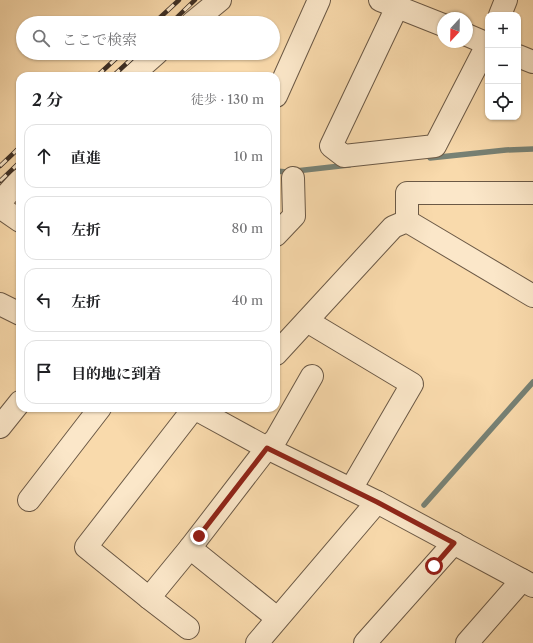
<!DOCTYPE html>
<html lang="ja">
<head>
<meta charset="utf-8">
<style>
	:root { --surface:#fff; --page:#f2f2f2; --text:#202124; --muted:#757577; --line:#e0e0e0 }
	body { margin:0; font-family:"Libre Caslon Text","Noto Serif JP",serif; background:var(--page); color:var(--text) }
	.controls { position:absolute; right:12px; top:12px; display:grid; overflow:hidden; border-radius:8px; box-shadow:0 1px 3px #0004 }
	.controls button { width:36px; height:36px; display:grid; place-items:center; padding:0; border:0; border-bottom:1px solid var(--line); background:var(--surface); color:var(--text); font:20px sans-serif }
	.compass { position:absolute; left:437px; top:12px; width:36px; height:36px; border-radius:50%; background:var(--surface); box-shadow:0 1px 3px #0004; rotate:202deg }
	.stop { position:absolute; width:12px; height:12px; margin:-9px; border:3px solid #8f2418; border-radius:50%; background:#fff }
	.stop.end { background:#8f2418; border-color:#fff; box-shadow:0 1px 4px #0008 }
	.list { margin:0; padding:0; list-style:none }
	h2 { display:flex; justify-content:space-between; align-items:center; height:52px; margin:0; padding:0 16px; font-size:17px }
	h2 small { font-size:13px; font-weight:400; color:var(--muted) }
	.list li { display:grid; grid-template-columns:26px 1fr auto; gap:12px; align-items:center; box-sizing:border-box; height:64px; margin:0 8px 8px; padding:0 8px; border:1px solid var(--line); border-radius:12px }
	.list b { display:block; font-size:15px; white-space:nowrap }
	.list em { font-size:13px; font-style:normal; color:var(--muted) }
	.icon { flex:none; width:22px; height:22px; fill:none; stroke:currentColor; stroke-width:2; stroke-linecap:round; stroke-linejoin:round }
	.map { position:relative; flex:none; width:533px; height:643px; overflow:hidden }
	.search { position:absolute; background:var(--surface); box-shadow:0 1px 3px #0004; left:16px; top:16px; width:264px; height:44px; display:flex; align-items:center; gap:10px; box-sizing:border-box; padding:0 14px; border-radius:22px; color:var(--muted); font-size:15px }
	.panel { position:absolute; background:var(--surface); box-shadow:0 1px 3px #0004; left:16px; top:72px; width:264px; height:340px; border-radius:12px }
	.map>svg:first-child { display:block }
	.lines { fill:none; stroke-linecap:round; stroke-linejoin:round }
	.stream { stroke:#778276; stroke-width:5.5 }
	.minor-casing { stroke:#6b5946; stroke-width:24 }
	.minor { stroke:#fbe7c9; stroke-width:22 }
	.rail-casing { stroke:#3c2e24; stroke-width:4.5 }
	.rail { stroke:#fbe7c9; stroke-width:3; stroke-dasharray:9; stroke-linecap:butt }
	.route { stroke:#8f2418; stroke-width:5 }
</style>
</head>
<body>
<div class="map">
<svg width="533" height="643" viewBox="0 0 533 643">
	<rect width="100%" height="100%" fill="#f9daac"/>
	<filter id="stains"><feTurbulence type="fractalNoise" baseFrequency=".005" numOctaves="4"/><feColorMatrix values="0 0 0 0 .2 0 0 0 0 .09 0 0 0 0 .02 0 0 0 .5 -.17"/></filter>
	<radialGradient id="worn" r=".72"><stop offset=".6" stop-color="#630" stop-opacity="0"/><stop offset="1" stop-color="#630" stop-opacity=".3"/></radialGradient>
	<g class="lines">
		<g class="stream">
			<polyline points="430,158 506,150 533,149"/>
			<polyline points="276,171 287,172 349,165"/>
			<polyline points="424,505 533,382"/>
		</g>
		<g class="minor-casing">
			<g id="minor">
				<polyline points="380,0 443,25"/>
				<polyline points="397,7 331,146 344,156 435,146 488,43"/>
				<polyline points="500,15 506,0"/>
				<polyline points="192,23 220,0"/>
				<polyline points="467,35 488,44"/>
				<polyline points="518,56 533,62"/>
				<polyline points="131,76 157,53"/>
				<polyline points="276,96 319,0"/>
				<polyline points="0,202 20,180"/>
				<polyline points="0,207 20,221"/>
				<polyline points="407,221 407,193 533,193"/>
				<polyline points="276,235 294,216 293,178"/>
				<polyline points="0,304 20,314"/>
				<polyline points="307,321 412,384 351,489"/>
				<polyline points="276,354 393,227 407,221 533,296"/>
				<polyline points="194,408 86,547 149,598 190,548 267,448 276,439 312,376"/>
				<polyline points="194,408 267,448 377,502 533,586"/>
				<polyline points="0,427 20,402"/>
				<polyline points="29,500 100,408"/>
				<polyline points="190,548 277,618"/>
				<polyline points="149,598 188,628"/>
				<polyline points="257,643 377,502"/>
				<polyline points="365,643 454,543"/>
				<polyline points="467,643 522,580"/>
			</g>
		</g>
		<use href="#minor" class="minor"/>
		<g class="rail-casing">
			<g id="rail">
				<polyline points="154,23 179,0"/>
				<polyline points="171,23 195,0"/>
				<polyline points="97,76 122,53"/>
				<polyline points="113,76 138,53"/>
				<polyline points="0,166 20,147"/>
				<polyline points="0,181 20,162"/>
			</g>
		</g>
		<use href="#rail" class="rail"/>
	</g>
	<g class="lines">
		<polyline class="route" points="199,536 267,448 377,502 454,543 434,566"/>
	</g>
	<rect width="100%" height="100%" filter="url(#stains)"/>
	<rect width="100%" height="100%" fill="url(#worn)"/>
</svg>
<div class="controls">
<button>+</button>
<button>−</button>
<button><svg class="icon" aria-label="locate" viewBox="0 0 24 24"><circle cx="12" cy="12" r="6"/><path d="M12 2v4M12 18v4M2 12h4M18 12h4"/></svg></button>
</div>
<svg class="compass" viewBox="-18 -18 36 36"><path d="M0-13l5 13h-10z" fill="#e53935"/><path d="M0 13l5-13h-10z" fill="#757577"/></svg>
<div class="stop" style="left:434px;top:566px"></div>
<div class="stop end" style="left:199px;top:536px"></div>
<div class="search"><svg class="icon" aria-label="search" viewBox="0 0 24 24"><circle cx="10" cy="10" r="6"/><path d="M15 15l6 6"/></svg>ここで検索</div>
<section class="panel">
<h2>2 分<small>徒歩 · 130 m</small></h2>
<ul class="list">
<li><svg class="icon" aria-label="ahead" viewBox="0 0 24 24"><path d="M12 20V5M6 11l6-6 6 6"/></svg><div><b>直進</b></div><em>10 m</em></li>
<li><svg class="icon" aria-label="left" viewBox="0 0 24 24"><path d="M17 20v-9H6M10 6l-5 5 5 5"/></svg><div><b>左折</b></div><em>80 m</em></li>
<li><svg class="icon" aria-label="left" viewBox="0 0 24 24"><path d="M17 20v-9H6M10 6l-5 5 5 5"/></svg><div><b>左折</b></div><em>40 m</em></li>
<li><svg class="icon" aria-label="arrive" viewBox="0 0 24 24"><path d="M6 21V4h12l-3 4 3 4H6"/></svg><div><b>目的地に到着</b></div></li>
</ul>
</section>
</div>
</body>
</html>
